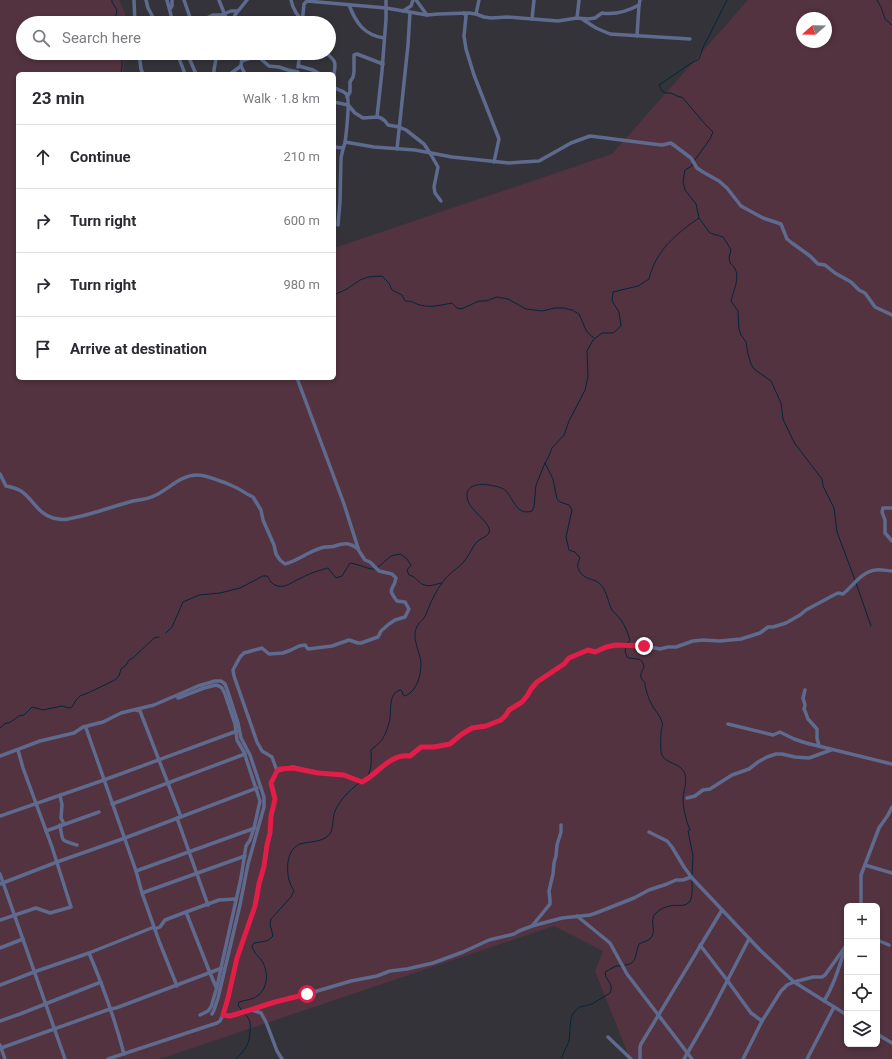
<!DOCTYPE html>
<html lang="en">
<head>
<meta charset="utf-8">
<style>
	:root { --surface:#fff; --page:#f7f7f7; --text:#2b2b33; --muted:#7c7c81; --line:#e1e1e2 }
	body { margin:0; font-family:Roboto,sans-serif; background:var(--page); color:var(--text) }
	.controls { position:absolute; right:12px; bottom:12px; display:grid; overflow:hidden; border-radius:6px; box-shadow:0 2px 6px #0003 }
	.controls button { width:36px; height:36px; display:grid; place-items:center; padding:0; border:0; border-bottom:1px solid var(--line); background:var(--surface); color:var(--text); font:20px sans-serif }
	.compass { position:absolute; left:796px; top:12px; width:36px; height:36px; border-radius:50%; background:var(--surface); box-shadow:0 2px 6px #0003; rotate:250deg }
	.stop { position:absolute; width:12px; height:12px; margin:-9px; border:3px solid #e11d48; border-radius:50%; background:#fff }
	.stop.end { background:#e11d48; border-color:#fff; box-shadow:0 1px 4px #0008 }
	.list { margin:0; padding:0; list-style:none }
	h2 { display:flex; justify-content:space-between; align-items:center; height:52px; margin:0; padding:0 16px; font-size:17px }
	h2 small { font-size:13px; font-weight:400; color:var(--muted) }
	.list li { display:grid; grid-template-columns:26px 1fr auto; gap:12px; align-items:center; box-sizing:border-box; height:64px; padding:0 16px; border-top:1px solid var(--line) }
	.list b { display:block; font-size:15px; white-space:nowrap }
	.list em { font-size:13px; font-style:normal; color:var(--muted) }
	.icon { flex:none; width:22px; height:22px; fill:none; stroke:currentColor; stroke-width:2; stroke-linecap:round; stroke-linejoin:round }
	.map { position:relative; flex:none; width:892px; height:1059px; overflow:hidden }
	.search { position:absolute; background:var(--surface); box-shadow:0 2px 6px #0003; left:16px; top:16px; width:320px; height:44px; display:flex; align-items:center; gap:10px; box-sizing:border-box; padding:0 14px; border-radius:22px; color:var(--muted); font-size:15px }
	.panel { position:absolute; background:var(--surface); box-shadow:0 2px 6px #0003; left:16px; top:72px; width:320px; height:308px; border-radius:6px }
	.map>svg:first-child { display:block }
	.green { fill:#533340; fill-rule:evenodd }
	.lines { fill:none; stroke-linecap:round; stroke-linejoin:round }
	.stream { stroke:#03263c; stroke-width:1 }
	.street { stroke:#5e6a8e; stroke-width:3.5 }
	.route { stroke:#e11d48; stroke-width:5 }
</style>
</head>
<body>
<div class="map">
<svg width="892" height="1059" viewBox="0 0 892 1059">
	<rect width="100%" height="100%" fill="#343339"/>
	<path class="green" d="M 0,0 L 119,0 L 125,13 L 126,23 L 23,23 L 23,53 L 125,53 L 123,74 L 18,74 L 18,378 L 334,378 L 334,248 L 612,154 L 748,0 L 891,0 L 892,2 L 892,1059 L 630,1059 L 595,971 L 603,951 L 554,926 L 160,1059 L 0,1059 ZM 802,18 L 826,18 L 826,42 L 802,42 ZM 847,906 L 877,906 L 877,1044 L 847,1044 Z"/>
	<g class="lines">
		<g class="stream">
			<polyline points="112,0 112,2 117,10 115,19 113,23"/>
			<polyline points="877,0 881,7 885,19 892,25"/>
			<polyline points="121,74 122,66 122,53"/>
			<polyline points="695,160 710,139 713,132 705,124 682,97 679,97 671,93 665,93 662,91 659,85 690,64 699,59 704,45 708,38 727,0"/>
			<path d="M 699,218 L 710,233 L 723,237 L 727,243 L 731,250 L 729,258 L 730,263 C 743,273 734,288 731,301 L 738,311 L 739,329 L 741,335 L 746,342 L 748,354 L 751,364 L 754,369 L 771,381 L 781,403 L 783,419 L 792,438 L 795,444 L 799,449 L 822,479 L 823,486 L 834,508 L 837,532 L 855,580"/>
			<path d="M 334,295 L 347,289 L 360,280 L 368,277 L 382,276 L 389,283 L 392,290 L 402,295 L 405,301 C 414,301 413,303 420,305 C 431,308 441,305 452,303 L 457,308 L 461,309 L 479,301 L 486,301 L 497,297 L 508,299 L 526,309 L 542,311 L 555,308 L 564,308 L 572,310 L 579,314 L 586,330 L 590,335 L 594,338"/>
			<path d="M 545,463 L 553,479 L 557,499 L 560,502 L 569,505 L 572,510 L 566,537 L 569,550 L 575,552 L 580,558 C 577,564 577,567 580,572 C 585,580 593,578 599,583 C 607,590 607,599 611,608 C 613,613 618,615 621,620 C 625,626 628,633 630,640 L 627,644"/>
			<path d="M 377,568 L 391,556 L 400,554 L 407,559 L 411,565 L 407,570 L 409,575 C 418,577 418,584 425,585 C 430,587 436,584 441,583"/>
			<polyline points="856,583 871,626"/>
			<path d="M 166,633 L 172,627 L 183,602 L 199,595 L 220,593 L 240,588 L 263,576 L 267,576 C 270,579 270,583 275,585 C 284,590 293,581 301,578 C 308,574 320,570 328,568 L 336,578 L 342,576 L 350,563 L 355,564 L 371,569 L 374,569"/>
			<path d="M 626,647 L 625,651 L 627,657 C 635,661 642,655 644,667 C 642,671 640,674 641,678 C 642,680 644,681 645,683 C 645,685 645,687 646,689 C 647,694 649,699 651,703 C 654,710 660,715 662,722 C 663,725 662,728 661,731 C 661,736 660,751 662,755 C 667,765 681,762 685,774 C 687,782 684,789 683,798 C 683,809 686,820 690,830 L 688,831 L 693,856 L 692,876"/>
			<polyline points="0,728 6,723 9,723 19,716 24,715 32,707 43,710 62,706 69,708 72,707 76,700 80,696 90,692 115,680 119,676 121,669 126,665 129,660 133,658 154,638 159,637"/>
			<path d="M 365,779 C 373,770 371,761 371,750 C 376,745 381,743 384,736 C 387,731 389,724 390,718 C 391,708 389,693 400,690 L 402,691 L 403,695 L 405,696 C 412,693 415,688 418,681 C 420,676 421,669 421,663 C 420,651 410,636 418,625 C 419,622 422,621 424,618 C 426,615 427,611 429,607 C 432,599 437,590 442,583 C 447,575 455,570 462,564 C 467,559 471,550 475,544 C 478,539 486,538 489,533 C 493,522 466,510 467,495 C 467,491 469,489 471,487 C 477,484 483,484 489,485 C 495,486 502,487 506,491 C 514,500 517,516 532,511 L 534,507 L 536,485 L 545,463 L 548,458 L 552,448 L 564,435 L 569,421 L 585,390 L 588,376 L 587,351 L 593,340 L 602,333 L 613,333 L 621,326 L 619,312 L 612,301 L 613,292 L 638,286 L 649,279 C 656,250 676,234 699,218 L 696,204 L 685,190 L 683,182 L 685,170 L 692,166 L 692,164"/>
			<path d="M 625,965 C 638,964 635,953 639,944 C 642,942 648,941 650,939 C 658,931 648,920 656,913 C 660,909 665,907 670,906 C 676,904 686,908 690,901 C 693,896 692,886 692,880"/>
			<path d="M 242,1011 L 238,1005 L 239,1002 C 244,1000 253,1000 257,996 C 268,989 269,972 262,961 C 258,955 254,954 252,946 L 254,943 C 262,941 267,943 273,936 L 270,924 L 271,919 L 291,897 L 294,891 C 292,887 290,884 289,880 C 286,868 287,849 300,844 C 309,841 325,843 331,832 C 333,827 333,819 334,814 C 338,801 349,791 359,783"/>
			<path d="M 236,1059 C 246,1049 250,1044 250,1030 C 251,1024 250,1020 246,1015"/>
			<polyline points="561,1059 569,1041 571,1018 574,1012 580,1007 592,1004 610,993 611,990 611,985 606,977 605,972 616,966 621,966"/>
		</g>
		<g class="street">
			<polyline points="134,0 135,23"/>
			<polyline points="146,0 148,8 156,23"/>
			<polyline points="167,0 173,23"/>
			<polyline points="184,0 192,23"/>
			<polyline points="219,0 228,23"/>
			<path d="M 291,0 C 293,10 298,17 305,23"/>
			<polyline points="416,0 427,15"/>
			<path d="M 349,5 C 356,23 364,35 384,38"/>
			<polyline points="170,9 172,6 172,0"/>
			<polyline points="403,11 411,6 413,0"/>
			<polyline points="464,13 466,16 464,36 466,49 474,75 499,139 494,162"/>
			<polyline points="476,14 479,0"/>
			<polyline points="577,18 579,0"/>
			<polyline points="532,19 534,0"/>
			<polyline points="582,19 596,28 610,34 690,39"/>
			<polyline points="196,23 213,15 221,15 231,11 237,11"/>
			<polyline points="233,23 235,15 247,0"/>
			<path d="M 302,23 L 304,4 L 307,1 L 386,8 L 427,15 L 438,14 L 469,13 L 476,14 L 484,17 L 491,18 L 507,17 L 558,21 L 577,18 L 588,19 L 595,18 L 602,13 C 615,15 628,11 639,5 L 640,0"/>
			<polyline points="637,36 639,5"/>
			<polyline points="139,53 141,69 143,74"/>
			<polyline points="177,53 185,74"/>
			<polyline points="187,53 196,74"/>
			<polyline points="241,53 242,58 241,66 245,74"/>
			<path d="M 326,53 C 336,61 336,62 334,74"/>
			<polyline points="257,56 261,59 269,66 279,67 288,70 298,72"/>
			<path d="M 242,61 C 249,59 257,55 264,54 C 268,54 270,55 274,53"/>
			<polyline points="299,66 313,70 320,74"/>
			<polyline points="298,67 300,53"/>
			<polyline points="214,74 214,70 217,53"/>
			<polyline points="230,74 241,66"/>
			<path d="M 334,87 C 338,91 344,90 347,95 C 350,102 346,135 345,143 C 343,148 342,153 341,158 L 340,202 L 338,225"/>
			<polyline points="347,97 350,92 350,82 353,77 354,72 354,55 357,54 383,64"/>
			<polyline points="334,102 348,105 355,113 363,118 377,117 381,118 385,121 388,125 399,127 406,130 424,144 430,153 438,167 434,187 435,193 441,201"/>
			<polyline points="377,117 382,71 386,19 386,0"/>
			<polyline points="345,142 374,147 415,150 452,157 509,163 522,162 539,161 571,143 590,136 653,144 662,145 671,143 691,158 697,168 703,172 719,181 727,188 741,206 763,218 781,224 787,239 792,243 810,256 818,264 825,265 835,273 851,282 859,290 865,293 875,307 892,315"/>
			<polyline points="334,147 343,148"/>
			<polyline points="397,149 408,45 410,12"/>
			<path d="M 0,474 L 6,486 C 11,487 16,488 21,491 C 33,499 38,514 53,518 C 57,519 64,520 68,519 C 90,515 111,507 133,501 C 140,500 151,498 156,495 C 170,488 181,475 197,475 C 207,475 216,480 226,483 C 230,485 233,486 237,488 C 243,491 246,494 253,497 L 261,510 L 263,520 L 274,545 L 276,554 L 280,560 L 285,564 C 293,562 300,558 307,554 C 313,551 319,548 325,547 C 328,547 332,547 335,546 C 344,543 349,542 358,549"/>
			<polyline points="892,508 883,508 882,512 885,520 885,533 892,541"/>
			<polyline points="805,690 803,698 805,705 804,709 805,711 808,719 817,729 817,738 819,746"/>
			<polyline points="178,698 204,688 216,685 219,686 222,688 225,694 235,724 237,740 244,752 260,801 254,828 250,840 246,846 241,878 221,968 217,987 211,1007 208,1011 200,1015"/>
			<polyline points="136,710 140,711 181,817"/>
			<polyline points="728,724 773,735 780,732 794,739 806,743 892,764"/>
			<polyline points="86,728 136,871 142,893 159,941 177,986"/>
			<polyline points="0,756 40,741 74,733 83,727 103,722 121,713 154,705 198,686 215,681 221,681 225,684 228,692 238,723 241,738 250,755 264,797 264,807 248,864 240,905 218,998 214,1010 212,1014"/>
			<path d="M 277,771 L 293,767 L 318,773 L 344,775 L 362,782 C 378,774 390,753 410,756 L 422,747 L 434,747 L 450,744 L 462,734 L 472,728 L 486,726 L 501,720 L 506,715 L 509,710 L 522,702 L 527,696 L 531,689 L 539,680 L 564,664 L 569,658 L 585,651 L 590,650 L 595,652 L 613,645 L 620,645 L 644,646 L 660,649 L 668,647 L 676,647 L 693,641 L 703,640 L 720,641 L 741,639 L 760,633 L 768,627 L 773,627 L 786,623 L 800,615 L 806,610 L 832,596 L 838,593 L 843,594 C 853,586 862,571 876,570 C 881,569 887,571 892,571"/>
			<polyline points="60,795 62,805 61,818 64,824"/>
			<polyline points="687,798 695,796 703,790 710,789 732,775 749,769 758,762 767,757 776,754 782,754 795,757 809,758 831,750"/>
			<polyline points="112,804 245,754"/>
			<polyline points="0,816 104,780 237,731"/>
			<polyline points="177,818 208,905"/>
			<path d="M 60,825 C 63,842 60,840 77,845"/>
			<polyline points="46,831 99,812"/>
			<polyline points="649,832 667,841 672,847 684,867 692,878 760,950 794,982 813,977 822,977 825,975 845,947"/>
			<polyline points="865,865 892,873"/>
			<polyline points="136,871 255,828"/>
			<polyline points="0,874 65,1059"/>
			<polyline points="0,884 57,862 125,838 257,788"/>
			<polyline points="142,893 245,856"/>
			<polyline points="861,906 861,875 879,828 888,815 892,807"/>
			<polyline points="186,912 210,973 216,987"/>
			<polyline points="577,916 610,943 627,974 692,1059"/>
			<polyline points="0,920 36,908 50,913 71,907 52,847 23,768 18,750"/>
			<polyline points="532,926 550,904 550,900 549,891 553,874 554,863 556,856 557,845 561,832 561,825"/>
			<polyline points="155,929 160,927 165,920 186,912 219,900 236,899"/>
			<polyline points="877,940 889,945"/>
			<polyline points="700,945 727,980 751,1013 762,1021"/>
			<polyline points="0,948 23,939"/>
			<path d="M 89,953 C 103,986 115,1020 124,1054"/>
			<polyline points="0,985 34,972 89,953 154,927"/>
			<path d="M 824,1001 C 834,985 840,966 845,947 L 847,943"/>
			<polyline points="252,1010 275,1002 307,994 351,981 377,976 390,971 407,969 433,963 463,952 489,940 514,934 519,931 532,926 562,918 590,915 596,913 634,898 649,890 667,884 676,880 683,880 691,877"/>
			<polyline points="223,1015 230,1016 252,1010 261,1013 266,1022 277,1051 282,1059"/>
			<polyline points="0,1021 20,1014 101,982"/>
			<polyline points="877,1034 892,1043"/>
			<polyline points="608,1037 631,1059"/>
			<polyline points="0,1045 5,1059"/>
			<polyline points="1,1048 110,1009 116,1008 222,968"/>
			<path d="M 108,1059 L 217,1023 L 220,1021 L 223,1015 L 228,998 L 237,958 L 257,899 L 259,884 L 264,867 L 267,845 L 270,833 L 271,816 L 275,799 L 271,783 L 277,771 L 272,757 L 262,751 L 257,742 L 234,676 L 233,670 L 234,668 L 240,657 L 244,653 L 262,648 L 269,654 L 283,653 L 291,650 L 299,646 L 305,645 L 308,649 L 332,646 L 349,640 L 358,643 L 361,643 L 378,637 L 381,631 L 389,624 L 395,620 L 405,617 L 409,609 L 405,602 L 397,601 C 386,587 394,591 396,578 L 392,574 L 379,571 L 370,562 L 365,560 L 359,551 L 344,504 L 297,378"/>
			<polyline points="640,1059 640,1047 641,1044 722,910"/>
			<polyline points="684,1059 710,1014 749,939"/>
			<polyline points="743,1059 762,1021 781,991 787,985 794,982 847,1015"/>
			<polyline points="807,1059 834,1007"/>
		</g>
	</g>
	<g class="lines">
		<path class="route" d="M 307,994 L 275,1002 L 237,1014 L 230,1016 L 223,1015 L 228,998 L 237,958 L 255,906 L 259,884 L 264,866 L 267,845 L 270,833 L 271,816 L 275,799 L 271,783 L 277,771 L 280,769 L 293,768 L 318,773 L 344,775 L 362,782 C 378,774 390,753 410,756 L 421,747 L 434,747 L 450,744 L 462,734 L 472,728 L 486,726 L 501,720 L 506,715 L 509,710 L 522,702 L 527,696 L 531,689 L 537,682 L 564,664 L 569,658 L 588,650 L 595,652 L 606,647 L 616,645 L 644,646"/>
	</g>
</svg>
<div class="controls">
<button>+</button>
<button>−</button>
<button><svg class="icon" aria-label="locate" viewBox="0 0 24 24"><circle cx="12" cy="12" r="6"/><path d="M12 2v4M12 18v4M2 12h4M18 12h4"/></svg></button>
<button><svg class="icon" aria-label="layers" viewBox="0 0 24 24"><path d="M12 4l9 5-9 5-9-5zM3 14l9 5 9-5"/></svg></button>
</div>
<svg class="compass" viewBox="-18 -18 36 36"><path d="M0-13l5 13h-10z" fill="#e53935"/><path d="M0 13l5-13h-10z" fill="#7c7c81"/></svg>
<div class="stop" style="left:307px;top:994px"></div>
<div class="stop end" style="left:644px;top:646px"></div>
<div class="search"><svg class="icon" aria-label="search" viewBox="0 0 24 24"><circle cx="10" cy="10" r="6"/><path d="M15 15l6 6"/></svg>Search here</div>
<section class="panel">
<h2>23 min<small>Walk · 1.8 km</small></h2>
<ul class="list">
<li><svg class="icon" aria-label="ahead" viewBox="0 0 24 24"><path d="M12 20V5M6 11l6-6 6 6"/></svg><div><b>Continue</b></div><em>210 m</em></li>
<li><svg class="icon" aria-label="right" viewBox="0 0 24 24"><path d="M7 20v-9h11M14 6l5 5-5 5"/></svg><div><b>Turn right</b></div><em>600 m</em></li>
<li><svg class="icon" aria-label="right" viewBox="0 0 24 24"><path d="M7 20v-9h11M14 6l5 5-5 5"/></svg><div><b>Turn right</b></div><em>980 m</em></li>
<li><svg class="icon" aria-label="arrive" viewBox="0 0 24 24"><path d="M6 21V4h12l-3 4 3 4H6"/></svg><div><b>Arrive at destination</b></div></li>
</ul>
</section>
</div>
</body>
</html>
